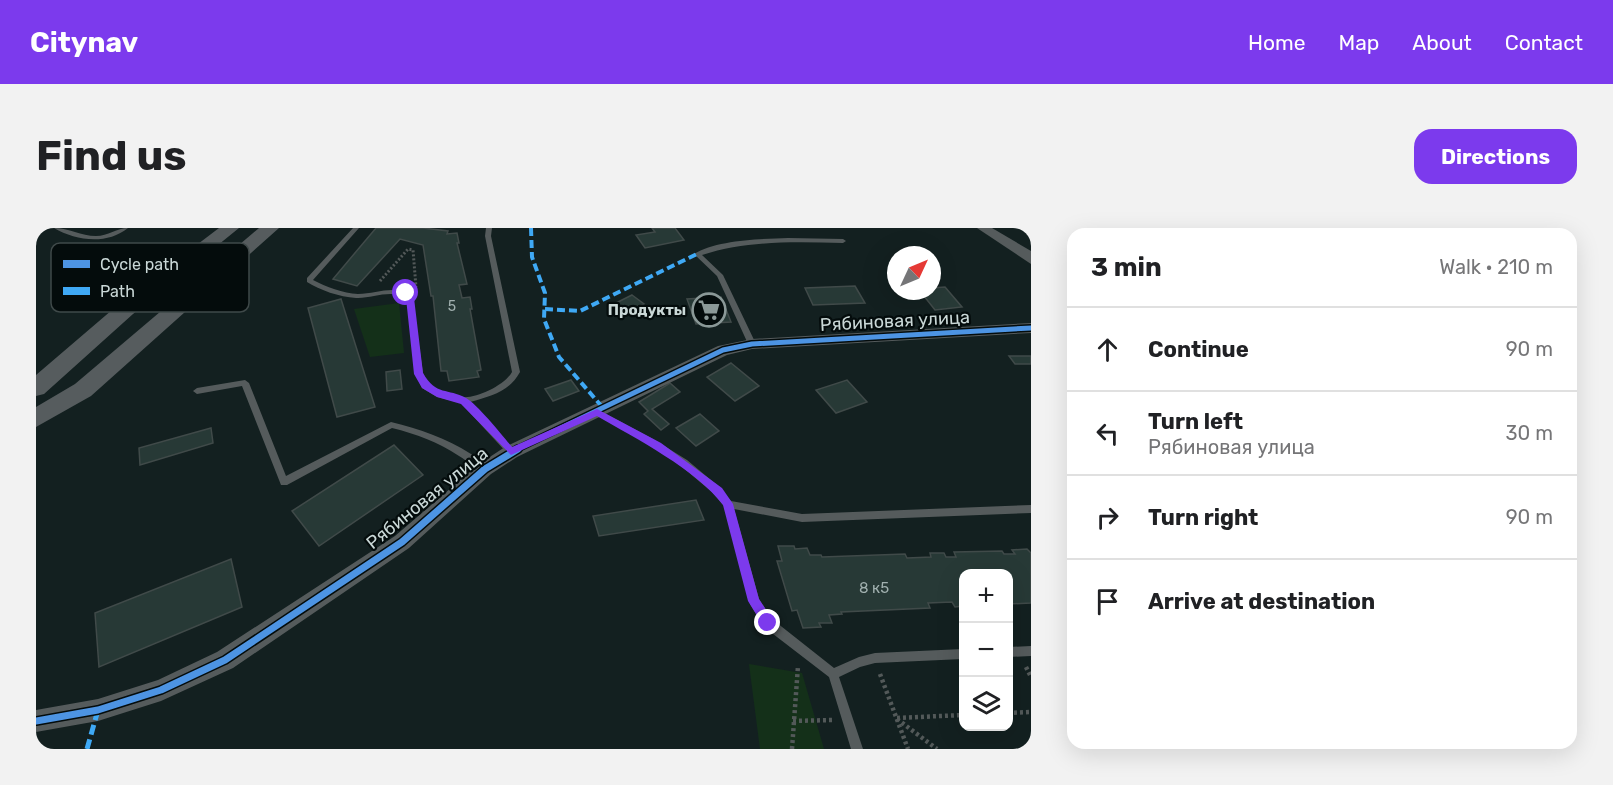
<!DOCTYPE html>
<html lang="en">
<head>
<meta charset="utf-8">
<style>
	:root { --surface:#fff; --page:#f2f2f2; --text:#202124; --muted:#757577; --line:#e0e0e0; --accent:#7c3aed }
	body { margin:0; font-family:Rubik,sans-serif; background:var(--page); color:var(--text) }
	.controls { position:absolute; right:18px; bottom:18px; display:grid; overflow:hidden; border-radius:12px; box-shadow:0 6px 24px #0002 }
	.controls button { width:54px; height:54px; display:grid; place-items:center; padding:0; border:0; border-bottom:2px solid var(--line); background:var(--surface); color:var(--text); font:30px sans-serif }
	.compass { position:absolute; left:851px; top:18px; width:54px; height:54px; border-radius:50%; background:var(--surface); box-shadow:0 6px 24px #0002; rotate:46deg }
	.stop { position:absolute; width:18px; height:18px; margin:-14px; border:4px solid #7c3aed; border-radius:50%; background:#fff }
	.stop.end { background:#7c3aed; border-color:#fff; box-shadow:0 2px 6px #0008 }
	.list { margin:0; padding:0; list-style:none }
	h2 { display:flex; justify-content:space-between; align-items:center; height:78px; margin:0; padding:0 24px; font-size:26px }
	h2 small { font-size:20px; font-weight:400; color:var(--muted) }
	.list li { display:grid; grid-template-columns:39px 1fr auto; gap:18px; align-items:center; box-sizing:border-box; height:84px; padding:0 24px; border-top:2px solid var(--line) }
	.list b { display:block; font-size:22px; white-space:nowrap }
	.list p { margin:0; font-size:20px; white-space:nowrap; color:var(--muted) }
	.list em { font-size:20px; font-style:normal; color:var(--muted) }
	.icon { flex:none; width:33px; height:33px; fill:none; stroke:currentColor; stroke-width:2; stroke-linecap:round; stroke-linejoin:round }
	.map { position:relative; flex:none; width:995px; height:521px; overflow:hidden; border-radius:18px }
	header { display:flex; align-items:center; gap:36px; box-sizing:border-box; height:84px; padding:0 30px; background:var(--accent); color:#fff }
	header strong { font-size:28px }
	nav { display:flex; gap:33px; margin-inline-start:auto; font-size:21px }
	.intro { display:flex; align-items:center; justify-content:space-between; box-sizing:border-box; height:144px; padding:0 36px }
	h1 { margin:0; font-size:42px }
	.button { padding:15px 27px; border-radius:18px; background:var(--accent); color:#fff; font-size:21px; font-weight:700 }
	main { display:flex; gap:36px; padding:0 36px }
	aside { flex:1; background:var(--surface); border-radius:18px; box-shadow:0 6px 24px #0002 }
	.map>svg:first-child { display:block }
	.green { fill:#143019 }
	.building { fill:#273936; stroke:#404a49; stroke-width:1.5 }
	.lines { fill:none; stroke-linecap:round; stroke-linejoin:round }
	.path-far1 { stroke:#535959; stroke-width:3; stroke-dasharray:2 2; stroke-linecap:butt }
	.path { stroke:#535959; stroke-width:4.5; stroke-dasharray:3 3; stroke-linecap:butt }
	.service { fill:#555b5c; fill-rule:evenodd }
	.minor { fill:#555b5c; fill-rule:evenodd }
	.secondary { fill:#565c5e; fill-rule:evenodd }
	.quiet-far1 { stroke:#3fa9f5; stroke-width:4; stroke-dasharray:8 4; stroke-linecap:butt }
	.quiet { stroke:#3fa9f5; stroke-width:5; stroke-dasharray:10 5; stroke-linecap:butt }
	.cycleway-far1-casing { stroke:#040c0c; stroke-width:8 }
	.cycleway-casing { stroke:#040c0c; stroke-width:10 }
	.cycleway-far1 { stroke:#4d94e3; stroke-width:5 }
	.cycleway { stroke:#4d94e3; stroke-width:7 }
	.route { fill:#7c3aed }
	.labels { text-anchor:middle; dominant-baseline:central; stroke-width:4.5; stroke-linejoin:round; paint-order:stroke }
	.far-number-label { font-size:14px; fill:#a1b0af }
	.far-poi-label { font-size:15px; font-weight:bold; fill:#cad8d7; stroke:#040c0c; text-anchor:end }
	.number-label { font-size:15px; fill:#a1b0af }
	.street-label { font-size:18px; fill:#cad8d7; stroke:#040c0c }
	.key { fill:#040c0c; stroke:#3f4949; stroke-width:1.5 }
	.key-label { font-size:16px; fill:#cad8d7 }
</style>
</head>
<body>
<header>
<strong>Citynav</strong>
<nav><a>Home</a><a>Map</a><a>About</a><a>Contact</a></nav>
</header>
<div class="intro"><h1>Find us</h1><a class="button">Directions</a></div>
<main>
<div class="map">
<svg width="995" height="521" viewBox="0 0 995 521">
	<rect width="100%" height="100%" fill="#132020"/>
	<g class="green">
		<polygon points="363,75 368,125 334,129 318,81"/>
		<polygon points="713,436 766,445 788,521 724,521"/>
	</g>
	<g class="building">
		<polygon points="340,0 387,0 412,3 411,6 421,5 423,15 421,15 431,56 423,57 426,70 434,69 436,81 434,81 445,142 441,143 443,149 413,153 411,143 405,143 397,68 395,68 387,17 364,11 321,58 297,51"/>
		<polygon points="616,0 639,0 648,12 609,20 600,7 619,4"/>
		<polygon points="819,58 829,75 777,77 769,60"/>
		<polygon points="909,59 926,79 899,82 884,63 896,63 896,60"/>
		<polygon points="596,67 608,76 592,85 580,75"/>
		<polygon points="685,69 695,94 660,96 651,71"/>
		<polygon points="305,71 339,179 301,189 272,80"/>
		<polygon points="973,128 995,128 995,136 979,136"/>
		<polygon points="695,135 723,158 699,173 671,149"/>
		<polygon points="364,142 366,161 351,163 350,144"/>
		<polygon points="535,152 543,163 517,173 509,161"/>
		<polygon points="811,152 831,174 800,185 780,162"/>
		<polygon points="634,155 644,164 616,181 633,196 625,202 608,186 612,183 603,174"/>
		<polygon points="664,186 683,203 660,218 640,200"/>
		<polygon points="175,200 177,215 104,237 103,220"/>
		<polygon points="358,217 387,247 283,318 256,283"/>
		<polygon points="660,272 668,292 563,308 557,288"/>
		<polygon points="742,318 758,318 759,321 771,320 774,327 785,327 786,329 869,326 871,330 895,329 894,325 908,325 910,329 920,329 918,324 966,323 968,326 979,326 976,322 991,321 995,325 995,375 972,376 972,346 927,346 927,378 919,379 916,374 892,375 894,380 805,384 806,386 793,387 796,395 783,395 785,399 767,400 761,382 756,383 741,333 746,333"/>
		<polygon points="195,331 206,379 63,439 59,385"/>
	</g>
	<g class="lines">
		<polyline class="path-far1" points="344,53 372,21 377,22 380,59"/>
		<g class="path">
			<polyline points="990,439 995,449"/>
			<polyline points="844,446 872,521"/>
			<polyline points="972,485 995,484"/>
			<polyline points="861,490 927,487"/>
			<polyline points="861,491 901,521"/>
			<polyline points="757,493 796,492"/>
			<polyline points="756,521 762,438"/>
		</g>
		<g class="service">
			<path d="M 18,0 C 33,0 45,8 60,8 C 72,8 81,0 92,0 C 71,17 40,13 18,0 Z"/>
			<path d="M 317,0 L 323,0 L 277,52 C 290,59 307,65 322,66 C 341,66 359,56 376,68 L 387,145 C 389,149 391,154 394,157 C 402,164 415,168 426,169 C 440,171 469,157 476,144 L 449,8 L 450,0 L 456,0 L 455,8 L 484,144 C 473,164 455,168 434,174 L 478,222 L 479,224 L 478,226 L 472,226 L 425,175 L 401,169 L 386,160 L 379,145 L 371,71 C 356,60 336,71 320,70 C 303,69 284,62 271,54 L 271,50 Z"/>
			<path d="M 752,10 L 807,11 L 810,13 L 807,15 C 759,14 712,12 666,27 L 687,47 L 720,116 L 716,119 L 713,118 L 681,48 L 658,26 C 680,12 725,11 752,10 Z"/>
			<path d="M 209,152 L 213,155 L 250,248 L 355,194 C 384,201 410,210 435,226 C 441,231 449,235 453,241 L 452,244 C 442,245 432,233 423,228 C 402,214 380,206 356,200 L 251,257 L 245,257 L 206,158 L 161,166 L 157,163 L 161,160 Z"/>
			<polygon points="561,181 617,211 651,232 682,258 695,273 766,286 995,277 995,285 766,294 698,281 723,371 736,391 798,440 823,429 839,425 927,421 927,431 839,435 824,439 803,449 827,521 815,521 793,449 728,399 714,376 688,278 676,264 645,238 611,215 558,186 557,184 558,182"/>
			<polygon points="995,418 995,428 972,429 972,419"/>
		</g>
		<g class="minor">
			<polygon points="941,0 956,0 995,23 995,36"/>
			<polygon points="995,95 995,105 716,121 691,127 481,229 455,246 373,320 197,440 125,473 62,493 0,504 0,482 62,471 122,452 181,424 359,308 443,236 469,219 682,118 716,111"/>
		</g>
		<g class="secondary">
			<polygon points="183,0 203,0 97,86 8,166 0,168 0,147 83,76"/>
			<polygon points="223,0 243,0 55,168 0,199 0,179 39,156"/>
		</g>
		<g class="quiet-far1">
			<polyline points="495,0 496,29 509,65 508,91 523,129 568,181"/>
			<polyline points="509,81 544,83 661,26"/>
		</g>
		<polyline class="quiet" points="51,521 62,482"/>
		<g class="cycleway-far1-casing">
			<polyline id="cycleway-far1" points="479,222 687,122 716,116 995,100"/>
		</g>
		<g class="cycleway-casing">
			<polyline id="cycleway" points="0,493 62,482 125,462 189,432 366,314 449,241 482,221"/>
		</g>
		<use href="#cycleway-far1" class="cycleway-far1"/>
		<use href="#cycleway" class="cycleway"/>
	</g>
	<path class="route" d="M 370,63 L 378,70 L 387,145 C 400,168 412,160 430,170 C 442,177 466,207 476,219 L 561,181 L 625,215 L 686,260 L 697,276 L 723,371 L 736,391 L 736,399 L 728,399 L 712,373 L 687,277 C 661,242 599,210 561,188 L 475,227 L 425,176 L 401,169 L 386,160 L 378,146 L 370,70 L 366,65 Z"/>
	<defs>
		<g id="supermarket-ring" transform="scale(1.725)"><circle r="9.5" fill="#040c0c" stroke="#8a9897" stroke-width="1.5"/><path d="M-6-5.5h2.5l.6 2H6L4.5 2H-2.5L-4.4-4H-6ZM-1.5 3.2a1.3 1.3 0 1 0 .1 0ZM3 3.2a1.3 1.3 0 1 0 .1 0Z" fill="#8a9897"/></g>
	</defs>
	<g fill-rule="evenodd">
		<use href="#supermarket-ring" x="673" y="82"/>
	</g>
	<g class="labels">
		<g class="far-number-label">
			<text x="416" y="78">5</text>
		</g>
		<g class="far-poi-label">
			<text x="650" y="82">Продукты</text>
		</g>
		<g class="number-label">
			<text x="838" y="360">8 к5</text>
		</g>
		<g class="street-label">
			<text transform="translate(859 93) rotate(-3)">Рябиновая улица</text>
			<text transform="translate(391 270) rotate(-39)">Рябиновая улица</text>
		</g>
	</g>
	<rect x="15" y="15" width="198" height="69" rx="9" class="key"/>
	<rect x="27" y="32" width="27" height="8" fill="#4d94e3"/>
	<rect x="27" y="59" width="27" height="8" fill="#3fa9f5"/>
	<g class="key-label">
		<text x="64" y="42">Cycle path</text>
		<text x="64" y="69">Path</text>
	</g>
</svg>
<div class="controls">
<button>+</button>
<button>−</button>
<button><svg class="icon" aria-label="layers" viewBox="0 0 24 24"><path d="M12 4l9 5-9 5-9-5zM3 14l9 5 9-5"/></svg></button>
</div>
<svg class="compass" viewBox="-18 -18 36 36"><path d="M0-13l5 13h-10z" fill="#e53935"/><path d="M0 13l5-13h-10z" fill="#757577"/></svg>
<div class="stop" style="left:370px;top:65px"></div>
<div class="stop end" style="left:732px;top:395px"></div>
</div>
<aside>
<h2>3 min<small>Walk · 210 m</small></h2>
<ul class="list">
<li><svg class="icon" aria-label="ahead" viewBox="0 0 24 24"><path d="M12 20V5M6 11l6-6 6 6"/></svg><div><b>Continue</b></div><em>90 m</em></li>
<li><svg class="icon" aria-label="left" viewBox="0 0 24 24"><path d="M17 20v-9H6M10 6l-5 5 5 5"/></svg><div><b>Turn left</b><p>Рябиновая улица</p></div><em>30 m</em></li>
<li><svg class="icon" aria-label="right" viewBox="0 0 24 24"><path d="M7 20v-9h11M14 6l5 5-5 5"/></svg><div><b>Turn right</b></div><em>90 m</em></li>
<li><svg class="icon" aria-label="arrive" viewBox="0 0 24 24"><path d="M6 21V4h12l-3 4 3 4H6"/></svg><div><b>Arrive at destination</b></div></li>
</ul>
</aside>
</main>
</body>
</html>
